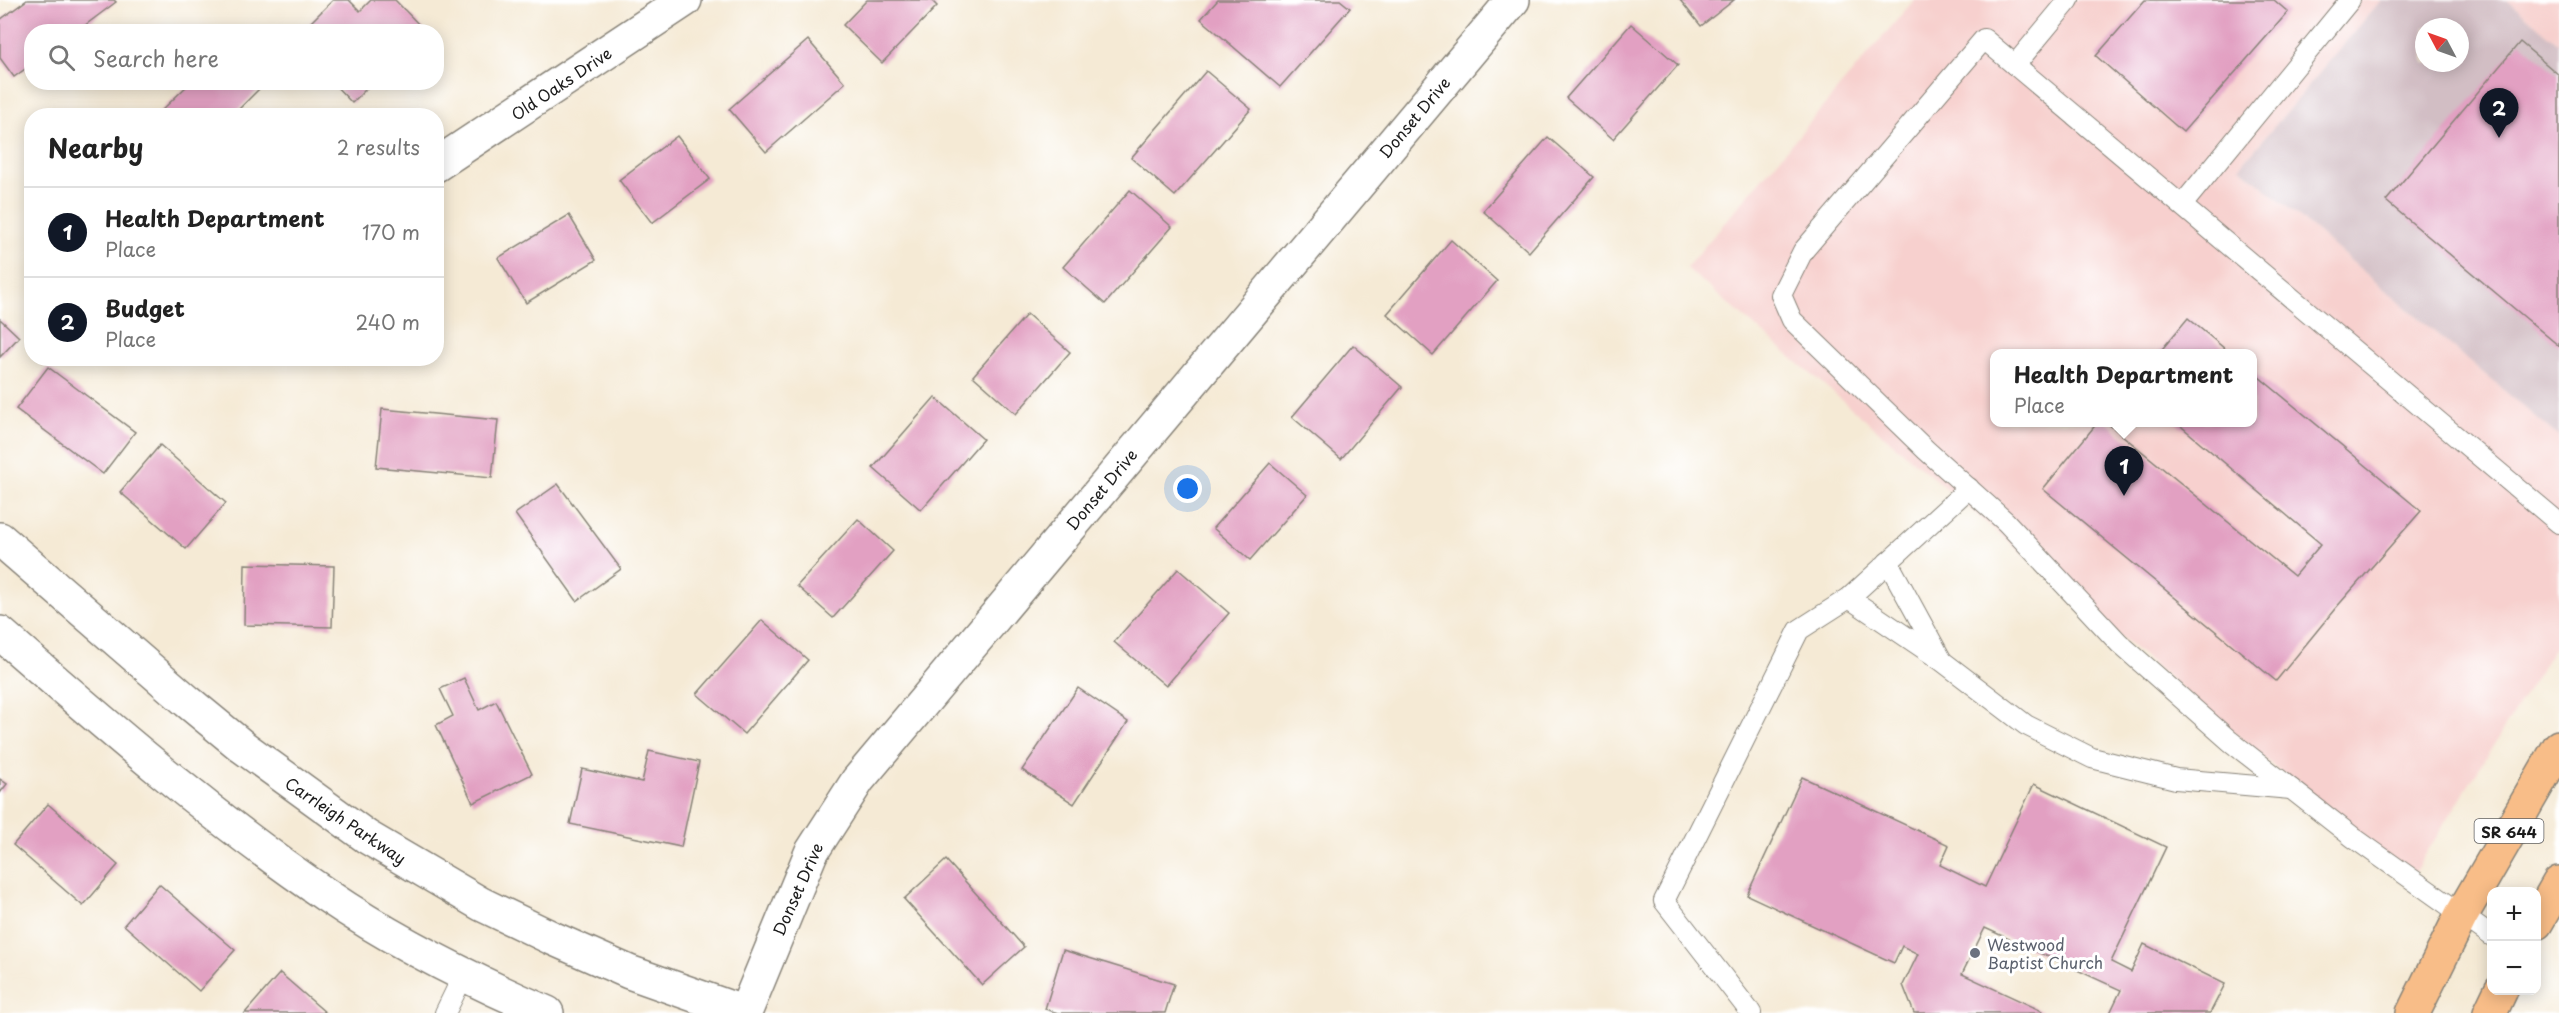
<!DOCTYPE html>
<html lang="en">
<head>
<meta charset="utf-8">
<style>
	:root { --surface:#fff; --page:#f2f2f2; --text:#222; --muted:#767676; --line:#e0e0e0; --accent:#111827 }
	body { margin:0; font-family:"Playpen Sans",sans-serif; background:var(--page); color:var(--text) }
	.controls { position:absolute; right:18px; bottom:18px; display:grid; overflow:hidden; border-radius:12px; box-shadow:0 3px 15px #0003 }
	.controls button { width:54px; height:54px; display:grid; place-items:center; padding:0; border:0; border-bottom:2px solid var(--line); background:var(--surface); color:var(--text); font:30px sans-serif }
	.compass { position:absolute; left:2415px; top:18px; width:54px; height:54px; border-radius:50%; background:var(--surface); box-shadow:0 3px 15px #0003; rotate:311deg }
	.you { position:absolute; left:1188px; top:489px; width:21px; height:21px; margin:-15px; border:4px solid #fff; border-radius:50%; background:#1a73e8; box-shadow:0 0 0 9px #1a73e833 }
	.badge { display:grid; place-items:center; width:39px; height:39px; border-radius:50%; background:var(--accent); color:#fff; font-size:20px; font-weight:700 }
	.pin { position:absolute; translate:-50% -50px; filter:drop-shadow(0 2px 3px #0008) }
	.pin::after { content:''; position:absolute; top:32px; width:21px; height:18px; background:inherit; clip-path:polygon(0 0,100% 0,50% 100%) }
	.popup { position:absolute; left:1990px; top:349px; width:267px; height:78px; box-sizing:border-box; display:grid; place-content:center; border-radius:12px; background:var(--surface); filter:drop-shadow(0 2px 4px #0005); font-size:20px; white-space:nowrap; color:var(--muted) }
	.popup b { font-size:22px; color:var(--text) }
	.popup::after { content:''; position:absolute; left:50%; top:100%; margin-left:-12px; border:12px solid transparent; border-top-color:var(--surface) }
	.list { margin:0; padding:0; list-style:none }
	h2 { display:flex; justify-content:space-between; align-items:center; height:78px; margin:0; padding:0 24px; font-size:26px }
	h2 small { font-size:20px; font-weight:400; color:var(--muted) }
	.list li { display:grid; grid-template-columns:39px 1fr auto; gap:18px; align-items:center; box-sizing:border-box; height:90px; padding:0 24px; border-top:2px solid var(--line) }
	.list b { display:block; font-size:22px; white-space:nowrap }
	.list p { margin:0; font-size:20px; white-space:nowrap; color:var(--muted) }
	.list em { font-size:20px; font-style:normal; color:var(--muted) }
	.icon { flex:none; width:33px; height:33px; fill:none; stroke:currentColor; stroke-width:2; stroke-linecap:round; stroke-linejoin:round }
	.map { position:relative; flex:none; width:2559px; height:1013px; overflow:hidden }
	.search { position:absolute; background:var(--surface); box-shadow:0 3px 15px #0003; left:24px; top:24px; width:420px; height:66px; display:flex; align-items:center; gap:15px; box-sizing:border-box; padding:0 21px; border-radius:24px; color:var(--muted); font-size:22px }
	.panel { position:absolute; background:var(--surface); box-shadow:0 3px 15px #0003; left:24px; top:108px; width:420px; height:258px; border-radius:24px }
	.map>svg:first-child { display:block }
	.built { fill:#f7d0ce; fill-rule:evenodd }
	.industrial { fill:#d2bec4; fill-rule:evenodd }
	.building { fill:#e2a0c2 }
	.lines { fill:none; stroke-linecap:round; stroke-linejoin:round }
	.service-casing { stroke:#888378; stroke-width:22 }
	.minor-casing { stroke:#888378; stroke-width:36 }
	.tertiary-casing { stroke:#888378; stroke-width:36 }
	.primary-casing { stroke:#888378; stroke-width:36 }
	.service { stroke:#fff; stroke-width:20 }
	.minor { stroke:#fff; stroke-width:33 }
	.tertiary { stroke:#fff; stroke-width:33 }
	.primary { stroke:#f8bd88; stroke-width:33 }
	.worship-dot { fill:#6b7280; stroke:#fff; stroke-width:2 }
	.labels { text-anchor:middle; dominant-baseline:central; stroke-width:6; stroke-linejoin:round; paint-order:stroke }
	.shield { fill:#fff; stroke:#606060; stroke-width:1.5 }
	.shield-label { font-size:15px; font-weight:bold; fill:#1c1c1c }
	.street-label { font-size:16px; fill:#1c1c1c; stroke:#fff }
	.worship-label { font-size:16px; fill:#5b616d; stroke:#fff; text-anchor:start }
</style>
</head>
<body>
<div class="map">
<svg width="2559" height="1013" viewBox="0 0 2559 1013">
	<rect width="100%" height="100%" fill="#fff"/>
	<filter id="ink" filterUnits="userSpaceOnUse"><feTurbulence type="fractalNoise" baseFrequency=".0167" numOctaves="2"/><feDisplacementMap in="SourceGraphic" scale="12" xChannelSelector="R" yChannelSelector="G"/><feConvolveMatrix kernelMatrix="1 2 1 2 8 2 1 2 1" color-interpolation-filters="sRGB"/></filter>
	<filter id="wash" filterUnits="userSpaceOnUse"><feTurbulence type="fractalNoise" baseFrequency=".008" numOctaves="4" result="noise"/><feDisplacementMap in="SourceGraphic" scale="24" xChannelSelector="R" yChannelSelector="G"/><feGaussianBlur stdDeviation="1.35" result="paint"/><feColorMatrix in="noise" values="0 0 0 0 0 0 0 0 0 0 0 0 0 0 0 0 0 1.4 0 .05"/><feComposite in="paint" operator="in"/></filter>
	<g filter="url(#wash)">
		<rect width="100%" height="100%" fill="#f5ead5"/>
		<g class="built">
			<path d="M 1914,0 L 2381,0 L 2240,167 L 2559,437 L 2559,640 L 2409,881 L 1686,268 ZM 1995,354 L 2253,354 L 2253,422 L 1995,422 Z"/>
			<polygon points="2507,0 2559,0 2559,44"/>
		</g>
		<path class="industrial" d="M 2381,0 L 2507,0 L 2559,44 L 2559,437 L 2240,167 ZM 2424,27 L 2460,27 L 2460,63 L 2424,63 Z"/>
		<g id="blocks">
			<g class="building">
				<polygon points="27,0 114,0 116,2 76,32 32,32 32,64 14,77 0,58 0,20"/>
				<polygon points="333,0 349,0 360,11 371,0 395,0 426,32 315,32 308,25"/>
				<polygon points="867,0 931,0 937,6 882,63 843,25"/>
				<polygon points="1218,0 1340,0 1350,8 1280,87 1201,19"/>
				<polygon points="1680,0 1734,0 1701,26"/>
				<polygon points="2145,0 2274,0 2288,12 2183,132 2096,56"/>
				<polygon points="1631,24 1678,65 1613,139 1566,98"/>
				<polygon points="808,40 845,83 766,152 729,109"/>
				<polygon points="2520,42 2559,75 2559,346 2386,201"/>
				<polygon points="1206,71 1251,109 1175,196 1131,158"/>
				<polygon points="191,82 260,82 263,85 232,116 156,116"/>
				<polygon points="332,82 373,82 352,103"/>
				<polygon points="677,136 710,179 652,223 619,180"/>
				<polygon points="1548,137 1594,177 1529,252 1483,211"/>
				<polygon points="1130,190 1172,227 1105,304 1063,267"/>
				<polygon points="569,215 596,260 526,303 498,258"/>
				<polygon points="1451,240 1497,281 1433,355 1387,314"/>
				<polygon points="1027,314 1070,352 1016,414 973,376"/>
				<polygon points="2188,318 2231,354 2158,354"/>
				<polygon points="0,319 19,337 0,357"/>
				<polygon points="1353,345 1402,387 1341,459 1292,417"/>
				<polygon points="48,367 135,432 103,474 16,409"/>
				<polygon points="2253,372 2421,511 2334,610 2276,681 2043,489 2098,422 2106,422 2294,576 2321,544 2176,422 2253,422"/>
				<polygon points="935,397 983,439 921,510 873,468"/>
				<polygon points="382,409 498,420 492,478 376,467"/>
				<polygon points="160,445 226,503 186,549 120,492"/>
				<polygon points="1270,463 1307,495 1250,560 1213,528"/>
				<polygon points="558,484 621,569 577,601 515,514"/>
				<polygon points="858,519 893,551 833,618 797,586"/>
				<polygon points="245,564 334,566 332,627 244,625"/>
				<polygon points="1178,569 1229,613 1166,686 1114,642"/>
				<polygon points="762,620 808,660 744,734 697,694"/>
				<polygon points="464,678 479,710 496,701 532,774 473,803 436,725 453,716 440,689"/>
				<polygon points="1078,688 1128,722 1074,804 1022,770"/>
				<polygon points="649,751 699,762 681,847 570,824 582,769 642,782"/>
				<polygon points="1802,777 1949,845 1940,865 1985,887 2034,784 2166,847 2111,962 2131,972 2144,944 2225,984 2210,1013 2110,1013 2121,990 1985,928 1962,974 2042,1011 2041,1013 1914,1013 1903,985 1918,954 1902,946 1894,963 1747,895"/>
				<polygon points="0,779 7,784 0,793"/>
				<polygon points="48,804 118,865 83,906 13,845"/>
				<polygon points="946,860 1024,947 982,985 904,899"/>
				<polygon points="159,884 235,950 199,991 124,925"/>
				<polygon points="1063,950 1174,984 1165,1013 1058,1013 1045,1009"/>
				<polygon points="280,973 326,1013 245,1013"/>
			</g>
		</g>
	</g>
	<g filter="url(#ink)">
		<use href="#blocks" fill-opacity="0" stroke="#888378" stroke-width="1.5"/>
		<g class="lines">
			<g class="service-casing">
				<g id="service">
					<polyline points="2015,65 2069,0"/>
					<polyline points="2182,205 2350,0"/>
					<polyline points="1888,562 1941,659"/>
					<polyline points="1849,598 1942,661 2026,725 2092,758 2176,779 2291,789"/>
					<polyline points="2492,936 2354,838 2230,741 2119,643 2006,522 1926,450 1792,320 1781,295 1803,251 1984,39 2559,523"/>
					<polyline points="445,1013 464,974"/>
					<polyline points="1751,1013 1664,901 1799,630 1849,598 1969,488"/>
				</g>
			</g>
			<g class="minor-casing">
				<g id="minor">
					<polyline points="436,165 685,0"/>
					<polyline points="745,1013 811,853 858,780 1513,0"/>
				</g>
			</g>
			<g class="tertiary-casing">
				<g id="tertiary">
					<polyline points="0,539 187,701 243,747 367,837 481,904 552,938 629,972 745,1013"/>
					<path d="M 0,633 C 105,725 210,816 326,895 C 395,942 471,980 547,1013"/>
				</g>
			</g>
			<g class="primary-casing">
				<g id="primary">
					<polyline points="2536,923 2559,883"/>
					<polyline points="2413,1013 2461,916 2559,747"/>
					<polyline points="2490,1013 2501,990"/>
				</g>
			</g>
			<use href="#service" class="service"/>
			<use href="#minor" class="minor"/>
			<use href="#tertiary" class="tertiary"/>
			<use href="#primary" class="primary"/>
		</g>
	</g>
	<circle class="worship-dot" cx="1975" cy="953" r="6"/>
	<g class="labels">
		<rect class="shield" x="2474.5" y="819" width="69" height="24" rx="4.5"/>
		<g class="shield-label">
			<text x="2509" y="831">SR 644</text>
		</g>
		<g class="street-label">
			<text transform="translate(561 83) rotate(-34)">Old Oaks Drive</text>
			<text transform="translate(1414 117) rotate(-50)">Donset Drive</text>
			<text transform="translate(1101 489) rotate(-50)">Donset Drive</text>
			<text transform="translate(346 820) rotate(34)">Carrleigh Parkway</text>
			<text transform="translate(797 889) rotate(-66)">Donset Drive</text>
		</g>
		<g class="worship-label">
			<text x="1987" y="944">Westwood<tspan x="1987" dy="18">Baptist Church</tspan></text>
		</g>
	</g>
</svg>
<div class="controls">
<button>+</button>
<button>−</button>
</div>
<svg class="compass" viewBox="-18 -18 36 36"><path d="M0-13l5 13h-10z" fill="#e53935"/><path d="M0 13l5-13h-10z" fill="#767676"/></svg>
<div class="you"></div>
<div class="pin badge" style="left:2124px;top:496px">1</div>
<div class="popup"><b>Health Department</b>Place</div>
<div class="pin badge" style="left:2499px;top:138px">2</div>
<div class="search"><svg class="icon" aria-label="search" viewBox="0 0 24 24"><circle cx="10" cy="10" r="6"/><path d="M15 15l6 6"/></svg>Search here</div>
<section class="panel">
<h2>Nearby<small>2 results</small></h2>
<ul class="list">
<li><span class="badge">1</span><div><b>Health Department</b><p>Place</p></div><em>170 m</em></li>
<li><span class="badge">2</span><div><b>Budget</b><p>Place</p></div><em>240 m</em></li>
</ul>
</section>
</div>
</body>
</html>
